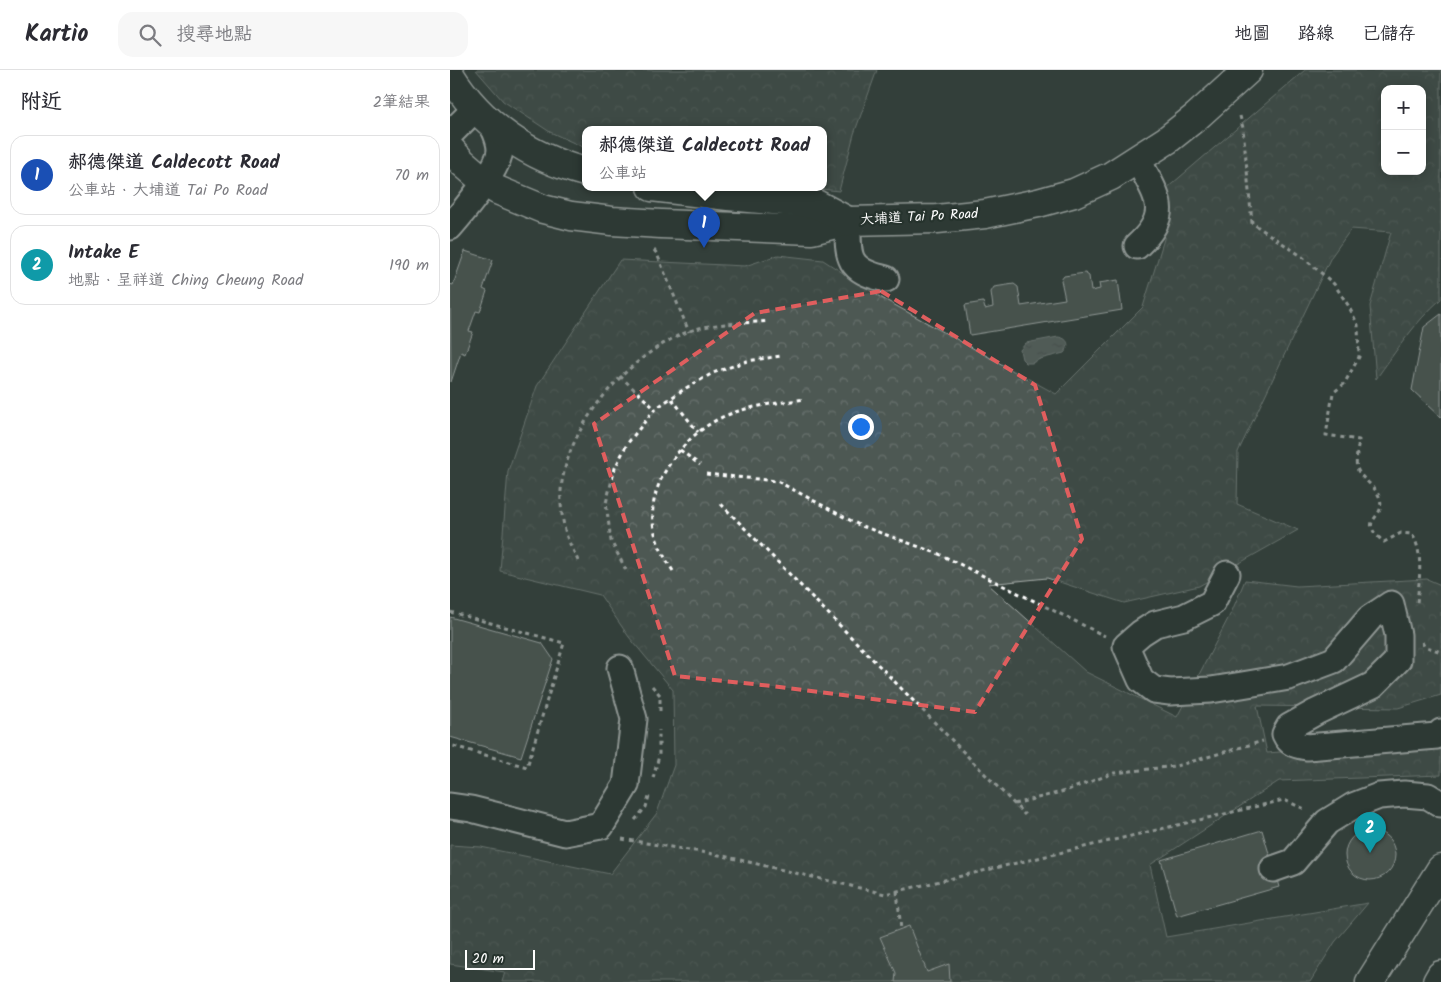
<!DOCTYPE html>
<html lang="zh-TW">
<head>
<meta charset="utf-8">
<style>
	:root { --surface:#fff; --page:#f7f7f7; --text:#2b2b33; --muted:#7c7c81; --line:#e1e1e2; --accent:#0b8043 }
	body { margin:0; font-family:Kalam,"LXGW WenKai TC",sans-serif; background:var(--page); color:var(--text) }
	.controls { position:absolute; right:15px; top:15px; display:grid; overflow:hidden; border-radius:10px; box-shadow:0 2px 12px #0003 }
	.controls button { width:45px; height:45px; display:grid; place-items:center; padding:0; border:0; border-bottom:1px solid var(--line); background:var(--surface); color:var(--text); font:25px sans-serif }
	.scale { position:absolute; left:15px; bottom:12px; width:70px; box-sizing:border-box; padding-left:5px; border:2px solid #fff; border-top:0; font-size:14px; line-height:18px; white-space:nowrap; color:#fff; -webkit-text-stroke:4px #26332d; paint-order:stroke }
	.you { position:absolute; left:410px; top:356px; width:18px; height:18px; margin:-12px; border:4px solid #fff; border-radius:50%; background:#1a73e8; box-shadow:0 0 0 8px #1a73e833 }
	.badge { display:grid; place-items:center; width:32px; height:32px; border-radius:50%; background:var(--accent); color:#fff; font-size:16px; font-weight:700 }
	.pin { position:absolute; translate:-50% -41px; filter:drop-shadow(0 1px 2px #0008) }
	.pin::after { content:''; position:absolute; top:26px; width:18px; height:15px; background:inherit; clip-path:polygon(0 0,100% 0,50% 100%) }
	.popup { position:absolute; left:132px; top:56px; width:245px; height:65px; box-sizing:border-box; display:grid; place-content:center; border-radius:10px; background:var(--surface); filter:drop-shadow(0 1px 4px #0005); font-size:16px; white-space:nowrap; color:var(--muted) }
	.popup b { font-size:19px; color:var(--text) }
	.popup::after { content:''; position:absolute; left:50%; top:100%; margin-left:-10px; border:10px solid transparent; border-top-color:var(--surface) }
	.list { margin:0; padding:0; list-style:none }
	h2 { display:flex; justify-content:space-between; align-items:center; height:65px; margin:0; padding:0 20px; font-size:21px }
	h2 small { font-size:16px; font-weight:400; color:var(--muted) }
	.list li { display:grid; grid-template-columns:32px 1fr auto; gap:15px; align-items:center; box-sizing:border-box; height:80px; margin:0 10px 10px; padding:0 10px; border:1px solid var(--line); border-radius:15px }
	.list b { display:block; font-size:19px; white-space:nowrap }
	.list p { margin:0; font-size:16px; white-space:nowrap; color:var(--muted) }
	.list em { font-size:16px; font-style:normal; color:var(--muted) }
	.icon { flex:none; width:28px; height:28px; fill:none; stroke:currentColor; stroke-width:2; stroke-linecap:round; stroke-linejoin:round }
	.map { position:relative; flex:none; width:991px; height:912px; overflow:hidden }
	header { display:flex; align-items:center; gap:30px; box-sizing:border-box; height:70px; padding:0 25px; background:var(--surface); border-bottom:1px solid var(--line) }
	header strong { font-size:24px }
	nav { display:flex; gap:28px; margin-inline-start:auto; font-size:18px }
	.search { width:350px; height:45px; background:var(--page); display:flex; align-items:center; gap:12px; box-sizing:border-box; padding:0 18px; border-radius:15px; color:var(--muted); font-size:19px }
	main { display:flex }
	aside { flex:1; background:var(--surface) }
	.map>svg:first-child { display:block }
	.forest { fill:url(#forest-crowns); stroke:#a6aca9; fill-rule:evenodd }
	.water { fill:url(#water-ripples); stroke:#abb0ae }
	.building { fill:#5f6964; stroke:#fff }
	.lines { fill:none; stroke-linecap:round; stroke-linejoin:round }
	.minor-casing { stroke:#fff; stroke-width:29 }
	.major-casing { stroke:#fff; stroke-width:31 }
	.highway-casing { stroke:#fff; stroke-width:31 }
	.path { stroke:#fff; stroke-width:3; stroke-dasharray:4 4; stroke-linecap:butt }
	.minor { stroke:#26332d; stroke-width:25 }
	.major { stroke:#26332d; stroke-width:28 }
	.highway { stroke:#26332d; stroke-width:28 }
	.marked { fill:none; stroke:#e05e5e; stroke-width:4; stroke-dasharray:10 6; stroke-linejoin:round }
	.labels { text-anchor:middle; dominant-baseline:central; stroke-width:4.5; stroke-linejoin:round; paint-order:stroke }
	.street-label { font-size:14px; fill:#fff; stroke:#26332d }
</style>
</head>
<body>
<header>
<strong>Kartio</strong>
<div class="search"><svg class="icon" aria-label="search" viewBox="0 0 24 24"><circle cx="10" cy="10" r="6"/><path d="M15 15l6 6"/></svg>搜尋地點</div>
<nav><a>地圖</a><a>路線</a><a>已儲存</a></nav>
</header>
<main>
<aside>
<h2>附近<small>2筆結果</small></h2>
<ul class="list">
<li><span class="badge" style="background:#1a4fb4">1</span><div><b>郝德傑道 Caldecott Road</b><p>公車站 · 大埔道 Tai Po Road</p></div><em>70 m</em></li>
<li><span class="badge" style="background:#0f9aa8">2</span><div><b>Intake E</b><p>地點 · 呈祥道 Ching Cheung Road</p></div><em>190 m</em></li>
</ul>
</aside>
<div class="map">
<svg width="991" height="912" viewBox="0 0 991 912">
	<defs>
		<pattern id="forest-crowns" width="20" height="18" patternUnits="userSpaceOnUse" patternTransform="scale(1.25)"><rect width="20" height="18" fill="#4d5853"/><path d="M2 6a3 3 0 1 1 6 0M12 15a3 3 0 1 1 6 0" fill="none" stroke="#68716d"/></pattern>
		<pattern id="water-ripples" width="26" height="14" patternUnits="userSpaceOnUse" patternTransform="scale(1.25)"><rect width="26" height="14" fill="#737b78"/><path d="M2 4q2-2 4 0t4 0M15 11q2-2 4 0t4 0" fill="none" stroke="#606462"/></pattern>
	</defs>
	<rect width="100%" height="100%" fill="#333f3a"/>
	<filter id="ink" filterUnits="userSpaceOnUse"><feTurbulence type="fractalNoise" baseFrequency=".02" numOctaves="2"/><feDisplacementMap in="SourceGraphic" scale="10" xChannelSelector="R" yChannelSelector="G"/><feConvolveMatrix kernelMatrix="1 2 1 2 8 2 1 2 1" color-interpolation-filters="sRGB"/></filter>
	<g filter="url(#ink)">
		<g class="forest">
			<polygon points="26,0 427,0 404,64 389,121 353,117 373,117 373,59 135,59 135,78 100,62 53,31"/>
			<path d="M 855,0 L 991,0 L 991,229 C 965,252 946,281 926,309 L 920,236 L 941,162 L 901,159 L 881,187 L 788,382 L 787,434 L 848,460 L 749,516 L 674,533 L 597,508 L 538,514 L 636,602 L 727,647 L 782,541 L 795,510 L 847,516 L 977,509 L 991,515 L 991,625 L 948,638 L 807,636 L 817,683 L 987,670 L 991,681 L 991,705 L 829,711 L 700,795 L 716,867 L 918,833 L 885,872 L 860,912 L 52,912 L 55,902 L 0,894 L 0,775 L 31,777 L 160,804 L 207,743 L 224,695 L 223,620 L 179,567 L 150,525 L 50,501 L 58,401 L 87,316 L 170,190 L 295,196 L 328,185 L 373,190 L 430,227 L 606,324 L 693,237 L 714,169 L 716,119 ZM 935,19 L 972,19 L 972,101 L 935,101 Z"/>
		</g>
		<path class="water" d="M 608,267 C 618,268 621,275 614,283 L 590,289 L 582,293 L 576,293 L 572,289 L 570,280 L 576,273 Z"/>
		<g class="building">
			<polygon points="15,181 43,190 33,219 37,221 30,242 26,241 19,261 23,262 15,284 11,282 1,312 0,214 3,215"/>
			<polygon points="635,203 639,206 641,221 650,219 649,213 668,210 672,240 520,265 515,235 533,232 535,239 543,237 541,222 544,217 564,214 568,217 571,236 615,229 611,210 614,206"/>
			<polygon points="991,244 991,347 962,320 974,257"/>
			<polygon points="0,547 92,573 103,589 71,687 0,667"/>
			<polygon points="812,760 829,817 727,846 711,790"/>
			<circle cx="920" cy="785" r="25"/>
			<polygon points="459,856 477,902 499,894 500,912 445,912 446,903 430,867"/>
		</g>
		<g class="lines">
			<g class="minor-casing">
				<g id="minor">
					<polyline points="0,64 25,39"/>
					<path d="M 398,151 C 398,187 396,200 436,209"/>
					<path d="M 0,157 C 13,142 49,99 50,80 C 50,70 46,63 42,54"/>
					<path d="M 687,176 C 723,143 707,127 688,90"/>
					<path d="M 777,504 L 762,533 L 734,547 L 705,554 L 691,563 L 676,576 L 691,610 L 704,620 L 720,622 L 761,620 L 792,615 L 839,607 L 884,590 L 920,548 L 941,534 L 948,565 L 948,590 L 923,615 L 866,642 L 839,657 L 835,664 C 840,675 847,675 857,677 L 987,666 L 991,662"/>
					<polyline points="0,736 21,739 115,763 151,756 176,715 184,649 170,598"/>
					<polyline points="823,799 843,792 877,752 903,736 929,726 954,724 978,726 991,734"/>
				</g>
			</g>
			<g class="major-casing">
				<g id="major">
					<path d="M 0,5 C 31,55 79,87 135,102"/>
					<polyline points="0,79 13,93 34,111 47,120 93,139 121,146 162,151 211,154 362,160 398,151 487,149 535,144 588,133 624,123 661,106 717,70 746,47 798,0"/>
					<polyline points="202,117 278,126 366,134 398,151"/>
				</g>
			</g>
			<g class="highway-casing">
				<g id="highway">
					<polyline points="920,912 991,799"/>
					<polyline points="987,912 991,905"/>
				</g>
			</g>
			<g class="path">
				<path d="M 790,46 L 793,58 L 802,153 L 850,185 L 884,214 L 898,235 L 908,255 L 909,287 L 894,314 L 883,323 L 876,365 L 909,370 C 908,378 905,391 907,398 C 911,410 926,415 930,429 C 936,451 905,448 934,472 L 951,463 L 962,464 C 974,483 969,511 967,533"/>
				<polyline points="204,180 207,184 239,262"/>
				<polyline points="170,306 205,339"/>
				<polyline points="222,329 248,362"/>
				<polyline points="230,380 250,395"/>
				<polyline points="256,404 327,411 409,455 489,484 655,566"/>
				<polyline points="271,434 575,745"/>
				<path d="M 128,491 C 124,481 117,470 115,460 C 111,444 109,423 113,407 C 124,348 181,284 237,262 C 262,252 292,254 319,251"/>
				<polyline points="176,500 161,471 156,433 165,398 177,374 205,339 236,318 263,303 297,291 331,286"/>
				<path d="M 223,501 C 213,485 205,471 203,452 C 198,408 240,358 280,344 C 304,335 329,333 355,329"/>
				<polyline points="0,542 114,573 77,697 0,675"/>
				<polyline points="972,572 974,576 991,582"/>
				<polyline points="202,616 210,625 210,644"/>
				<polyline points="203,708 209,686 209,660"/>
				<polyline points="564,734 615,721 664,703 726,696 813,671"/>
				<polyline points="185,750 196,737 199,726"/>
				<polyline points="172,769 269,785 435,824 834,730 857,740"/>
				<polyline points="447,821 451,860"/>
			</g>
			<use href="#minor" class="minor"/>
			<use href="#major" class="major"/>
			<use href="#highway" class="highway"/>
		</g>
	</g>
	<path d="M0 0H991V912H0ZM 431,221 L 585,315 L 632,469 L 525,642 L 322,616 L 225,606 L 144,354 L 305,243 Z" fill="#333f3a" fill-opacity=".55" fill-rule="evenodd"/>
	<path class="marked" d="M 431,221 L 585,315 L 632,469 L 525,642 L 322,616 L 225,606 L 144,354 L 305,243 Z"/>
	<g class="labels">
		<g class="street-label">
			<text transform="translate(469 147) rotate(-3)">大埔道 Tai Po Road</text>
		</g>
	</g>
</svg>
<div class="controls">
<button>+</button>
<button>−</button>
</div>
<div class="scale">20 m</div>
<div class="you"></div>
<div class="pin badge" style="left:254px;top:178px;background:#1a4fb4">1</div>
<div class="popup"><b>郝德傑道 Caldecott Road</b>公車站</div>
<div class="pin badge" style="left:920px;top:783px;background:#0f9aa8">2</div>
</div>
</main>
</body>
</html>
